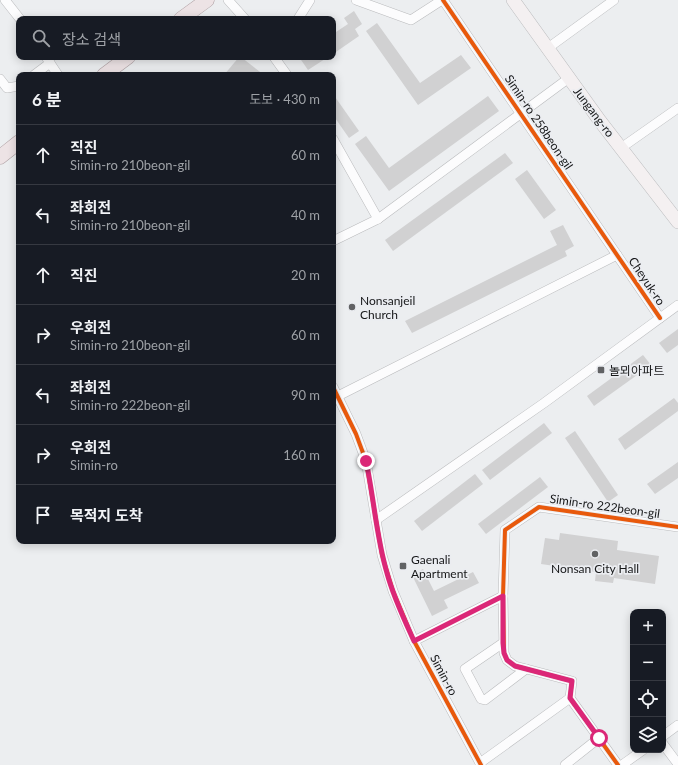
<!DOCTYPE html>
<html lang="ko">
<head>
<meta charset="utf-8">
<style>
	:root { --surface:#171b24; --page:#20242c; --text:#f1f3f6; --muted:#9ea1a6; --line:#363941 }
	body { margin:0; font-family:Lato,"Noto Sans KR",sans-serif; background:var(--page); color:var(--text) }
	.controls { position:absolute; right:12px; bottom:12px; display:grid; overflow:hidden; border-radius:8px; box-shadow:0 2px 10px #0003 }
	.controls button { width:36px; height:36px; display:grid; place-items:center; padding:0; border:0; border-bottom:1px solid var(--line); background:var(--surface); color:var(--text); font:20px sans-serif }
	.stop { position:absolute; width:12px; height:12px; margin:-9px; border:3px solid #db2777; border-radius:50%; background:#fff }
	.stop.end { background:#db2777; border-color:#fff; box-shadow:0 1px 4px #0008 }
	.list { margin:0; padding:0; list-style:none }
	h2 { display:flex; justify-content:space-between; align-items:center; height:52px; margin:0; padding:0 16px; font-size:17px }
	h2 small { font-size:13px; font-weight:400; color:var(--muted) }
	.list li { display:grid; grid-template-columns:26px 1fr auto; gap:12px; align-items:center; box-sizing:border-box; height:60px; padding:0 16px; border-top:1px solid var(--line) }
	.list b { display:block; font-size:15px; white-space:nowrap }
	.list p { margin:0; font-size:13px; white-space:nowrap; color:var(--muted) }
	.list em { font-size:13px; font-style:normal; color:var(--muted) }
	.icon { flex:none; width:22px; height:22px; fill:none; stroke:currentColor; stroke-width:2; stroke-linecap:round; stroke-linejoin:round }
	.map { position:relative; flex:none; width:678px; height:765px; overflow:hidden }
	.search { position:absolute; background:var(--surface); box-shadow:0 2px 10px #0003; left:16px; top:16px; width:320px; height:44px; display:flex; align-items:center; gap:10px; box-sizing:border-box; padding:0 14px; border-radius:8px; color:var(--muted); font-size:15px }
	.panel { position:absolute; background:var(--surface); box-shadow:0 2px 10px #0003; left:16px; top:72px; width:320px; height:472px; border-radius:8px }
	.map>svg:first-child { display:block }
	.building { fill:#d1d1d2 }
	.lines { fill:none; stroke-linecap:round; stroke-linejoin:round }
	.street-casing { stroke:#babbbd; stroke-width:10 }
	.secondary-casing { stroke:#babbbd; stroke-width:14 }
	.primary-casing { stroke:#ae9fa2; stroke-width:15 }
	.street { stroke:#fcfcfd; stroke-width:9 }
	.secondary { stroke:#f4f0f1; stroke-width:13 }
	.primary { stroke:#ede3e5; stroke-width:14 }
	.cycleway-casing { stroke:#ebedf1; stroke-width:6 }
	.cycleway { stroke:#e8590c; stroke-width:4 }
	.route { stroke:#db2777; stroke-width:5 }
	.poi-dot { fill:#616264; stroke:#ebedf1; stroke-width:1.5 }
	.labels { text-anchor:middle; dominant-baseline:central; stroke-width:3.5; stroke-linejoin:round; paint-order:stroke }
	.street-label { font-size:12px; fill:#161718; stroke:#ebedf1 }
	.poi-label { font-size:12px; fill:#161718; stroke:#ebedf1; text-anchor:start }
</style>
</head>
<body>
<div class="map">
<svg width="678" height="765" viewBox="0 0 678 765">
	<rect width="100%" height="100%" fill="#eceef0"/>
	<g class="building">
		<polygon points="354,11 362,24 355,29 359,36 333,54 333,34 348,24 344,18"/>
		<polygon points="377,23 420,83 461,55 471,68 418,105 366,31"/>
		<polygon points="239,57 241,57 264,75 224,75"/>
		<polygon points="299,57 328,57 308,70"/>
		<polygon points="333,94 359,131 349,138 333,115"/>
		<polygon points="488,96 499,111 389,191 355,144 366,136 389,168"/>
		<polygon points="505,153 513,163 393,251 385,240"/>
		<polygon points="527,170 556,210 544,219 515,179"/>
		<polygon points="563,225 574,246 565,251 567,256 412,333 405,321 557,245 550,231"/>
		<polygon points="678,329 678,345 667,353 659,343"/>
		<polygon points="643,355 651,365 594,406 587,396"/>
		<polygon points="674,398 678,403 678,411 625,450 618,439"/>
		<polygon points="544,423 552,433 490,480 482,470"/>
		<polygon points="575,431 618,495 608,502 565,438"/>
		<polygon points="678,462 678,478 655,494 647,484"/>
		<polygon points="475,474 483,484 422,531 414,521"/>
		<polygon points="540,477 548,487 486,534 478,524"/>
		<polygon points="560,533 618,541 617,550 659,556 655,584 614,578 613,583 595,581 596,572 541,564 545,538 559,540"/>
		<polygon points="423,569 434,591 473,572 479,583 444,600 448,608 432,616 412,575"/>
	</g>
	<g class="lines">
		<g class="street-casing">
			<g id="street">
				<polyline points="5,0 20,19"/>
				<polyline points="228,0 245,19"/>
				<polyline points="356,0 411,20 442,0"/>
				<polyline points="443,0 660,318"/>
				<polyline points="298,19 310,0"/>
				<polyline points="548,48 614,0"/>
				<polyline points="46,57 58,75"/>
				<polyline points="274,57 287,75"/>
				<polyline points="34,75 50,63"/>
				<polyline points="0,79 7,88 19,86"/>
				<polyline points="333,139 378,219"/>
				<polyline points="621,148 678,108"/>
				<polyline points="333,241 378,219 569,78"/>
				<polyline points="333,387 356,434 366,461 382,555 393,591 414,641 481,765"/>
				<polyline points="338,396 617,255"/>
				<polyline points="376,520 544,403 678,305"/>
				<polyline points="414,641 503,596"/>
				<polyline points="503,643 465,669 481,699 485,700 526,669"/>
				<polyline points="663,736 678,725"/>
				<polyline points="663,744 678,764"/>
				<polyline points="480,763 570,698"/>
				<polyline points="565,765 599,738"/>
				<polyline points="618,765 570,698 572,681 515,666 507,660 504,653 503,596 505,530 539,507 678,527"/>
				<polyline points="622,765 643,750"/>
			</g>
		</g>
		<g class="secondary-casing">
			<polyline id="secondary" points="513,0 600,121 678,222"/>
		</g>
		<g class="primary-casing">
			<g id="primary">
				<polyline points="181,19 207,0"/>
				<polyline points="104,75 128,57"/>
				<polyline points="0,157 19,142"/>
			</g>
		</g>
		<use href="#street" class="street"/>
		<use href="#secondary" class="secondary"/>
		<use href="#primary" class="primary"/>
		<g class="cycleway-casing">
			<g id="cycleway">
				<polyline points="443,0 660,318"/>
				<polyline points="333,387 356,434 366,461 382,555 393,591 414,641 481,765"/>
				<polyline points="618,765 570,698 572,681 515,666 507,660 504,653 503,596 505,530 539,507 678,527"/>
			</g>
		</g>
		<use href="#cycleway" class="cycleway"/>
	</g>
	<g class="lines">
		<path class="route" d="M 366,461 C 374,498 376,536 387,573 C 393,596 404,619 414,641 L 503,596 L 503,643 L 504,653 L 507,660 L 515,666 L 572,681 L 570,698 L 599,738"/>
	</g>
	<g class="poi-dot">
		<circle cx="352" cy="307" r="4"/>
		<rect x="597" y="366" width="8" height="8" rx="2"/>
		<circle cx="595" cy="554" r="4"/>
		<rect x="399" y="562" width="8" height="8" rx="2"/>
	</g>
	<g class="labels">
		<g class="street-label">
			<text transform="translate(594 112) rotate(53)">Jungang-ro</text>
			<text transform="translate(539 122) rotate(56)">Simin-ro 258beon-gil</text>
			<text transform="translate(647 281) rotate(56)">Cheyuk-ro</text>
			<text transform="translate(605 506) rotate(8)">Simin-ro 222beon-gil</text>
			<text transform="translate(444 675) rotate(62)">Simin-ro</text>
		</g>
		<g class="poi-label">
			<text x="360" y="300">Nonsanjeil<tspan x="360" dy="14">Church</tspan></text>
			<text x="609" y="370">놀뫼아파트</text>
			<text x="411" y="559">Gaenali<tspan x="411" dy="14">Apartment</tspan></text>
			<text x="595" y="568" text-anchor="middle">Nonsan City Hall</text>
		</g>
	</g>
</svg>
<div class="controls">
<button>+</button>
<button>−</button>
<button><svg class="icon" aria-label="locate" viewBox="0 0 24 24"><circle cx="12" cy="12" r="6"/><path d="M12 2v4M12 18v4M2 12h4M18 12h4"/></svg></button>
<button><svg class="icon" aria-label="layers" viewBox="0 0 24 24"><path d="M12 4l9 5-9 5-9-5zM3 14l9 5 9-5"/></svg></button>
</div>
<div class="stop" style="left:599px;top:738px"></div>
<div class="stop end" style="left:366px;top:461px"></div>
<div class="search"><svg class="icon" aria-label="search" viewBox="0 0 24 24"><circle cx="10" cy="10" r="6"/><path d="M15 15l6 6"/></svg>장소 검색</div>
<section class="panel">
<h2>6 분<small>도보 · 430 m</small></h2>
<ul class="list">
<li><svg class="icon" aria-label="ahead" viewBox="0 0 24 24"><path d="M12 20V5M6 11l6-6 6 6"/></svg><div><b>직진</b><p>Simin-ro 210beon-gil</p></div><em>60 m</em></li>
<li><svg class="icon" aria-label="left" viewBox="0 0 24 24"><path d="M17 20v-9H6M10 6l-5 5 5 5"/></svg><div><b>좌회전</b><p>Simin-ro 210beon-gil</p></div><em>40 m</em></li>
<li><svg class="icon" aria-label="ahead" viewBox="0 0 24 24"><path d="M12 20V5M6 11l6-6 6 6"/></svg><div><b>직진</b></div><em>20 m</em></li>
<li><svg class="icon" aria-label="right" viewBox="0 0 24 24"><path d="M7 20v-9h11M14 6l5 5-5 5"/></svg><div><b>우회전</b><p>Simin-ro 210beon-gil</p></div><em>60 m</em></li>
<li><svg class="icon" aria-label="left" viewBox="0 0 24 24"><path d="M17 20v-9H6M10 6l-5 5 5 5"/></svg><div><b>좌회전</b><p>Simin-ro 222beon-gil</p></div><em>90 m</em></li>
<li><svg class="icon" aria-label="right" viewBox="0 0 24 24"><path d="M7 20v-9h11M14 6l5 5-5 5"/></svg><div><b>우회전</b><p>Simin-ro</p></div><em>160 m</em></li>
<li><svg class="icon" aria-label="arrive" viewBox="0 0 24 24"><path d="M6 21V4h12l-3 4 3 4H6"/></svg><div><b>목적지 도착</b></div></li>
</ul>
</section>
</div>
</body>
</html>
